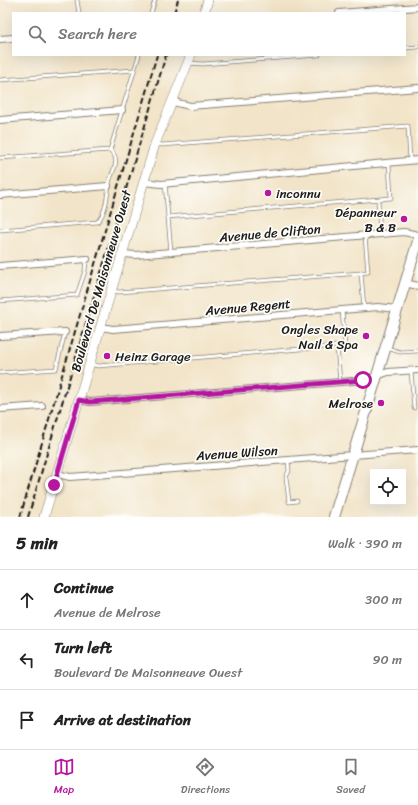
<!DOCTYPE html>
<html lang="en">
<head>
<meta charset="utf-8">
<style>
	:root { --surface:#fff; --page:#f2f2f2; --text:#222; --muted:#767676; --line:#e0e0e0; --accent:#b5179e }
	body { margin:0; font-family:Sriracha,sans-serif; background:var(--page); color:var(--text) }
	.controls { position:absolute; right:12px; bottom:12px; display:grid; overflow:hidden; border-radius:0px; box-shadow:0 4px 16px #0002 }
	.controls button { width:36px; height:36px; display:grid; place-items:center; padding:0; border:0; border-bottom:1px solid var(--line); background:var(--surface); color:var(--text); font:20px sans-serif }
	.stop { position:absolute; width:12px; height:12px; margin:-9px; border:3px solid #b5179e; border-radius:50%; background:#fff }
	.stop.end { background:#b5179e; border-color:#fff; box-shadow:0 1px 4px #0008 }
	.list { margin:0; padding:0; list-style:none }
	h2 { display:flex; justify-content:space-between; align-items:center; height:52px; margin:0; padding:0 16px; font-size:17px }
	h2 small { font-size:13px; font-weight:400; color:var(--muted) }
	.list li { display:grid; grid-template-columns:26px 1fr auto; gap:12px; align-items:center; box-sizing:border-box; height:60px; padding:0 16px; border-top:1px solid var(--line) }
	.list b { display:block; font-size:15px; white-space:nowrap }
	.list p { margin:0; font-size:13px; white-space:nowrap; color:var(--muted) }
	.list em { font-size:13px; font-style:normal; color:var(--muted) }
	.icon { flex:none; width:22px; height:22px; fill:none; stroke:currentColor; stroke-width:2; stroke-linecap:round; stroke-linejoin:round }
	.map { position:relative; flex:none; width:418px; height:517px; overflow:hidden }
	.search { position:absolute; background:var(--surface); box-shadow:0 4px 16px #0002; left:12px; right:12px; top:12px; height:44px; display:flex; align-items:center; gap:10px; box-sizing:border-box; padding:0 14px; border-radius:0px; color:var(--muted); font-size:15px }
	.sheet { height:232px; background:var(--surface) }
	nav { display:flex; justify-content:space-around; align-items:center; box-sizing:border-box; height:56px; border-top:1px solid var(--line); background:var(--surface); font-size:11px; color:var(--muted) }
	nav a { display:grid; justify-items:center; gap:2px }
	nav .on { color:var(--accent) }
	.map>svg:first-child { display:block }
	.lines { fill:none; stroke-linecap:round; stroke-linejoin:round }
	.lane-casing { stroke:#878072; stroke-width:4.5 }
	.street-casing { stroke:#878072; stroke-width:8 }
	.secondary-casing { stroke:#878072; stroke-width:10 }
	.primary-casing { stroke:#878072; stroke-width:12 }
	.lane { stroke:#fff; stroke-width:3 }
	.street { stroke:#fff; stroke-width:6 }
	.secondary { stroke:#fff; stroke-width:9 }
	.primary { stroke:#fff; stroke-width:10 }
	.rail { stroke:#1c1c1c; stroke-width:2; stroke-dasharray:6 3; stroke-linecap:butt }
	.route { stroke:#b5179e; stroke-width:5 }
	.poi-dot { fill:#b5179e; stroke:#fdfcf7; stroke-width:1.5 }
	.labels { text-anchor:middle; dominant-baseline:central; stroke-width:3.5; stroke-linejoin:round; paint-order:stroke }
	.poi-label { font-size:13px; fill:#1c1c1c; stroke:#fdfcf7; text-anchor:end }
	.street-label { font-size:13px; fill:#1c1c1c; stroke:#fdfcf7 }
</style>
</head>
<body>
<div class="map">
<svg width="418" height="517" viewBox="0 0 418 517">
	<rect width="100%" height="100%" fill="#fdfcf7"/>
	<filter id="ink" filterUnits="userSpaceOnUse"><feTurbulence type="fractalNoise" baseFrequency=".025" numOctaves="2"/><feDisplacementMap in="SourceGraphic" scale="8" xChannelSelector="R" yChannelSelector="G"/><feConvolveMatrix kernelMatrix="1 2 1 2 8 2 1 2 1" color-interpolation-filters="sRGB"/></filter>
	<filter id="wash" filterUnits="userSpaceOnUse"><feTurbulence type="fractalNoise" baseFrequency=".012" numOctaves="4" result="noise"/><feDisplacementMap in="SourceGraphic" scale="16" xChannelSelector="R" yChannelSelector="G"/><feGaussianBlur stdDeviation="0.9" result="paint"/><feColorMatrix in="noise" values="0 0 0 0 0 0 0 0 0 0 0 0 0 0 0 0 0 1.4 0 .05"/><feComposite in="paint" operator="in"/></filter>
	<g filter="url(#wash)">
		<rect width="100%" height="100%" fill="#f2e4c8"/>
	</g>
	<g filter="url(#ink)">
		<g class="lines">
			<g class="lane-casing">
				<g id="lane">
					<polyline points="77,0 79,13"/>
					<polyline points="151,13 155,0"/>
					<polyline points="405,48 418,47"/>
					<polyline points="189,63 203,64 319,55"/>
					<polyline points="0,80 134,70"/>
					<polyline points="156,144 162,145 408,126 410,161"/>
					<polyline points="110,150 139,55"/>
					<polyline points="0,158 110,150"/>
					<polyline points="165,183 168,217"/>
					<polyline points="378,200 380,233"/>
					<path d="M 0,230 L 97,222 C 106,214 107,196 109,184 C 110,173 123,161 110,150"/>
					<polyline points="171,252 168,217 391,198 389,163"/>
					<polyline points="112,291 119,292 361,273"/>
					<polyline points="0,301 77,295 85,271 86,260"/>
					<polyline points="364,308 361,273 368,272 365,236"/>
					<polyline points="337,346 345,346 342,310"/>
					<polyline points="387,348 400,352 418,351"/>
					<polyline points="90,364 98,366 337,346 340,382"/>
					<polyline points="411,371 414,408"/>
					<polyline points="0,373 56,369 65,332"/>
					<polyline points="288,460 289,471 286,477 289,502 297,501"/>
				</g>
			</g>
			<g class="street-casing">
				<g id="street">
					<polyline points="339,13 418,7"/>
					<polyline points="0,39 13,38"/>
					<polyline points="173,102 190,106 418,88"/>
					<polyline points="0,120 122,110"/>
					<polyline points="144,182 161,184 418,160"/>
					<polyline points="0,195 108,186"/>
					<polyline points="123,254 136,255 404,232 418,235"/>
					<polyline points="0,266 87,259"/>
					<polyline points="405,283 418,286"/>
					<polyline points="101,327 113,329 378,307 397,309"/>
					<polyline points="0,336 65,332"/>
					<polyline points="79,400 90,402 366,380 388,372 418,370"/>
					<polyline points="0,409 42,406"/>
					<polyline points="57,474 70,477 418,450"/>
				</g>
			</g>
			<g class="secondary-casing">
				<g id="secondary">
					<polyline points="204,13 208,0"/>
					<polyline points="44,517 155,144 191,55"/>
				</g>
			</g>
			<g class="primary-casing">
				<polyline id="primary" points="334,517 418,241"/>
			</g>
			<use href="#lane" class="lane"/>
			<use href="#street" class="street"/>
			<use href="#secondary" class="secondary"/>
			<use href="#primary" class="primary"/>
			<g class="rail">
				<polyline points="174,13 178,0"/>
				<polyline points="20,517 157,55"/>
				<polyline points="28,517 166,55"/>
			</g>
		</g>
	</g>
	<g class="lines" filter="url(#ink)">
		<polyline class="route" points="54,485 79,400 90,402 363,380"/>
	</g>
	<g class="poi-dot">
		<circle cx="268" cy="193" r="4"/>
		<circle cx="404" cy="219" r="4"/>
		<circle cx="366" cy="336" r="4"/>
		<circle cx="107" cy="356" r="4"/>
		<circle cx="381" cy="403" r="4"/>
	</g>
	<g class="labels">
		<g class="poi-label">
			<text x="276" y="193" text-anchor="start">inconnu</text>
			<text x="396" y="212">Dépanneur<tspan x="396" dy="15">B &amp; B</tspan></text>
			<text x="358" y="329">Ongles Shape<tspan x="358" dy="15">Nail &amp; Spa</tspan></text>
			<text x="115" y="356" text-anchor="start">Heinz Garage</text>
			<text x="373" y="403">Melrose</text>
		</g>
		<g class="street-label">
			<text transform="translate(270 233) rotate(-5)">Avenue de Clifton</text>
			<text transform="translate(101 281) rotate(-74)">Boulevard De Maisonneuve Ouest</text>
			<text transform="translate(248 307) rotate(-5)">Avenue Regent</text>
			<text transform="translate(237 453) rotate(-4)">Avenue Wilson</text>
		</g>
	</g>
</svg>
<div class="controls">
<button><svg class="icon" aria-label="locate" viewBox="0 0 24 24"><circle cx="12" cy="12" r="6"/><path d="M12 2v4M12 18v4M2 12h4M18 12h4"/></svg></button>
</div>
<div class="stop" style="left:363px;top:380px"></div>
<div class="stop end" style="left:54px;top:485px"></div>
<div class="search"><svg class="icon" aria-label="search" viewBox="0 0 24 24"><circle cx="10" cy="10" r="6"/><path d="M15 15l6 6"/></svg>Search here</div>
</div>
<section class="sheet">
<h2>5 min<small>Walk · 390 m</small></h2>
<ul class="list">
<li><svg class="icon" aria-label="ahead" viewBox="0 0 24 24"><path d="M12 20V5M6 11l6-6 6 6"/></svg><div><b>Continue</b><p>Avenue de Melrose</p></div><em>300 m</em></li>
<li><svg class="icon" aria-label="left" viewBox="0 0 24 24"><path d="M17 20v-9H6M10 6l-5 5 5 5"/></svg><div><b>Turn left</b><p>Boulevard De Maisonneuve Ouest</p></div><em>90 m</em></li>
<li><svg class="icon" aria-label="arrive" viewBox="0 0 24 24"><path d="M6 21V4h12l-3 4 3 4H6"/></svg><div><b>Arrive at destination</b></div></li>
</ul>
</section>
<nav>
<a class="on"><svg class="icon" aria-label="map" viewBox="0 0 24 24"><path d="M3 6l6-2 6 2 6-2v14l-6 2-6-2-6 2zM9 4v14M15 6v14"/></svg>Map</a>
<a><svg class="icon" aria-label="directions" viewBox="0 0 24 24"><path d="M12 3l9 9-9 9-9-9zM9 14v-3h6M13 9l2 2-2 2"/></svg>Directions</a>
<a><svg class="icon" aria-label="saved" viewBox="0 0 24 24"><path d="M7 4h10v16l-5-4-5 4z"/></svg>Saved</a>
</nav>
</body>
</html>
